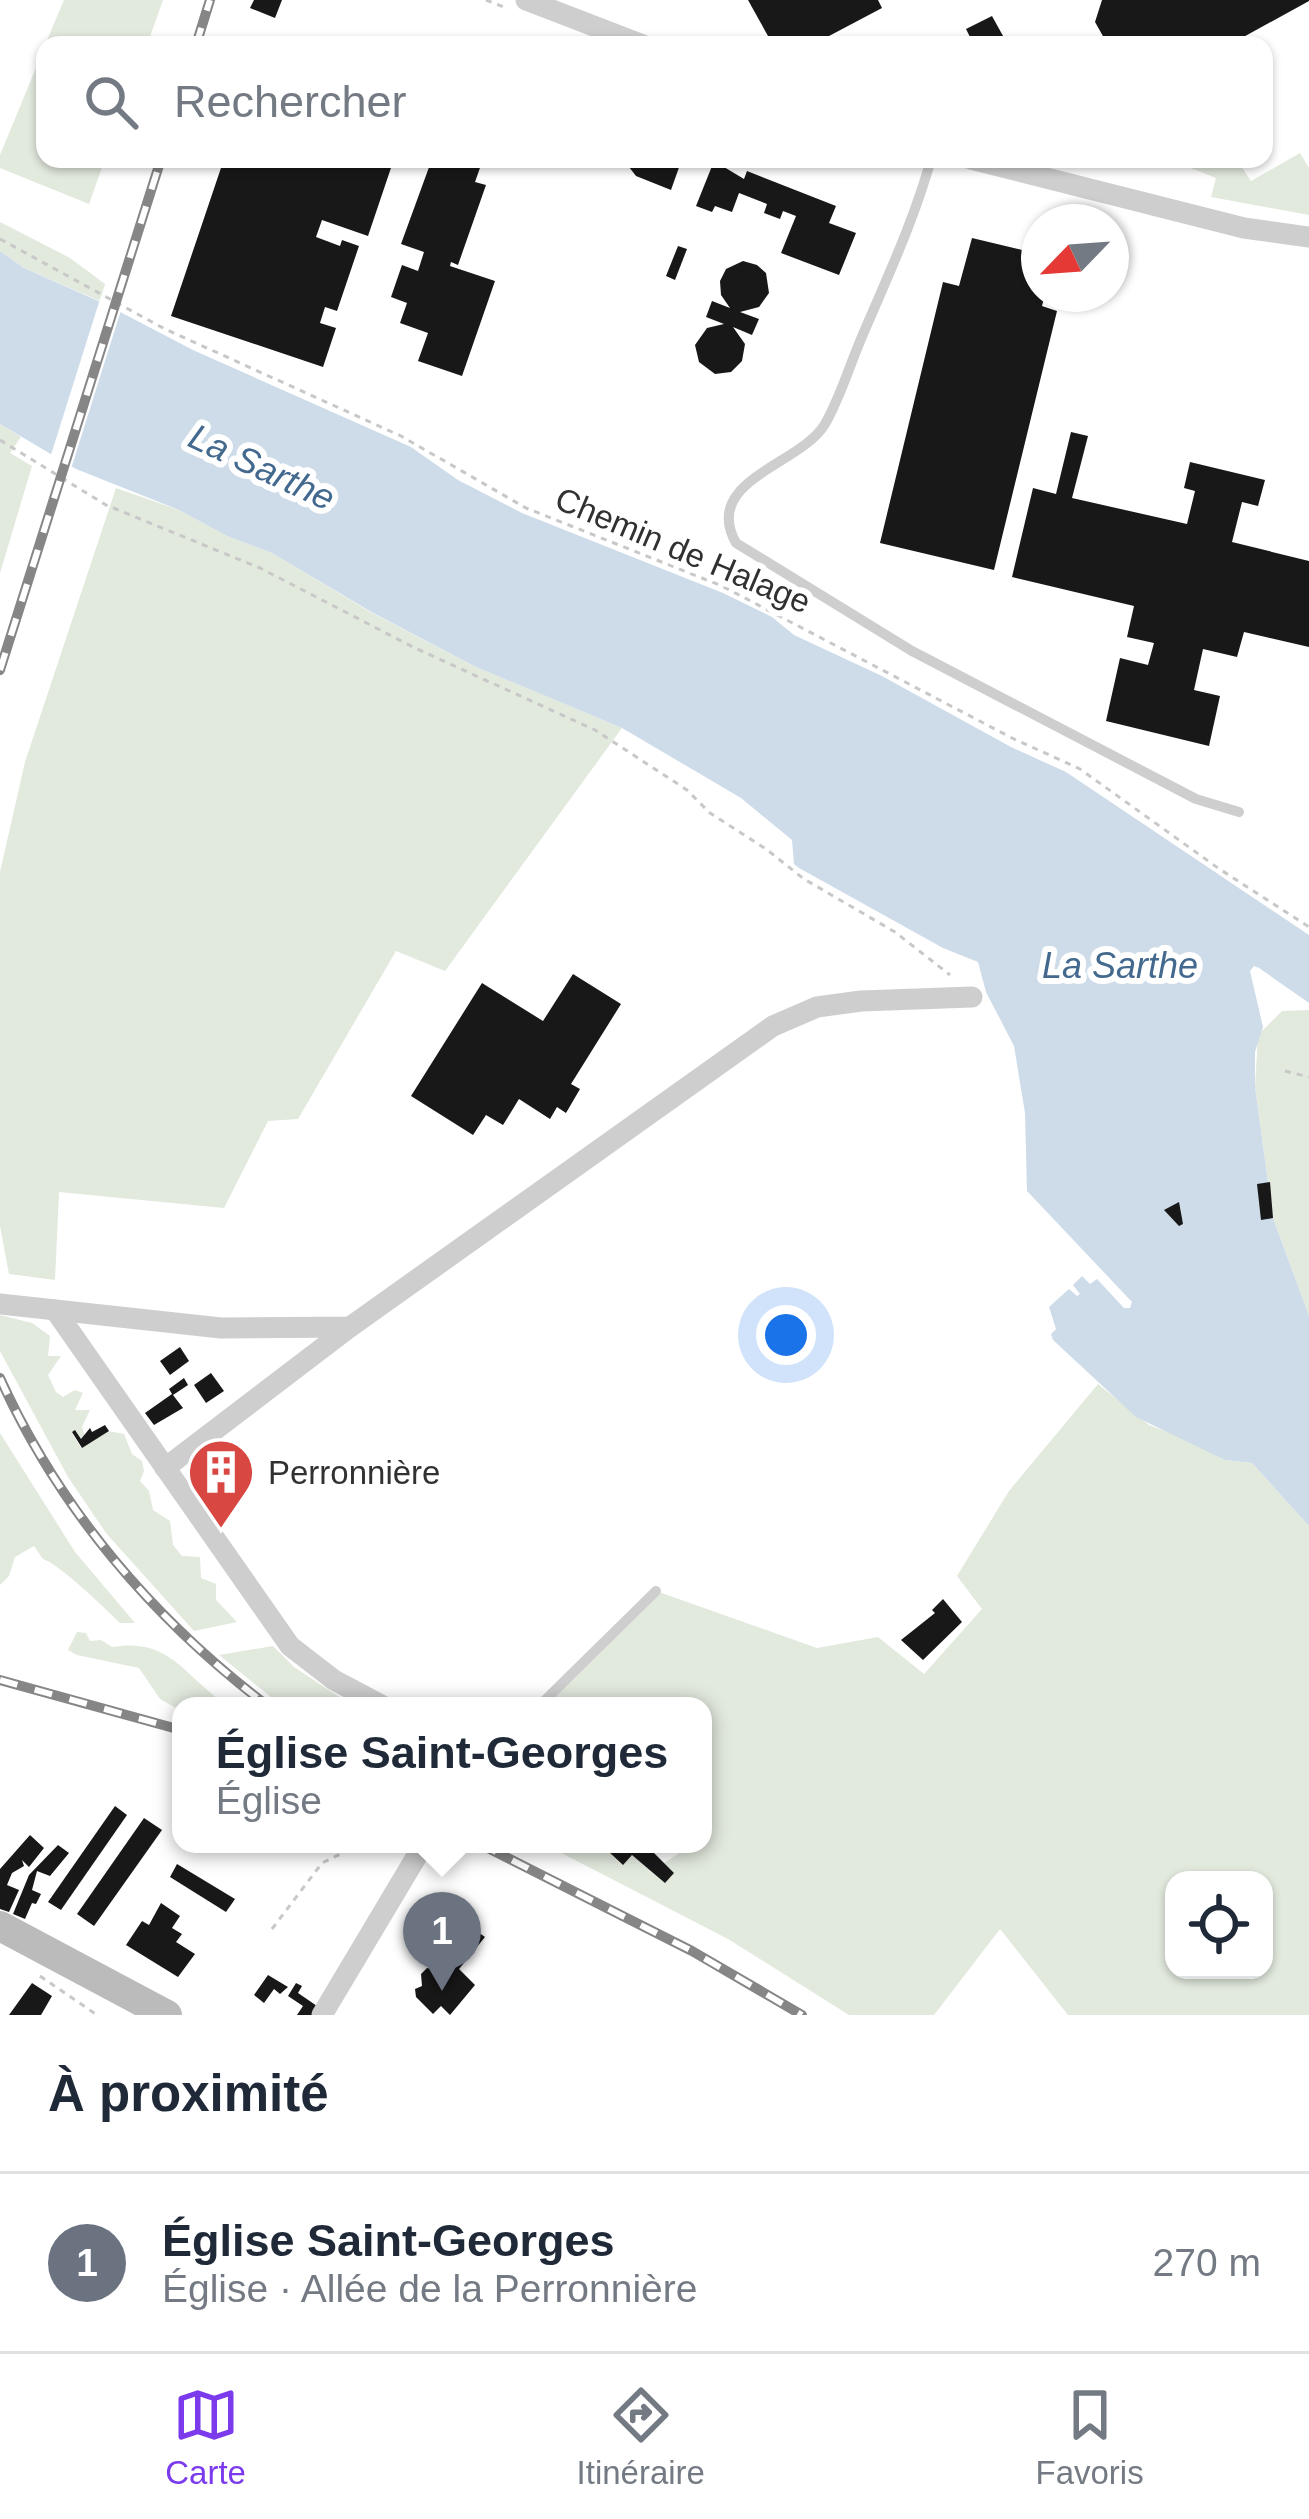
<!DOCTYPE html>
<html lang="fr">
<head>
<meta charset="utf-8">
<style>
	:root { --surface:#fff; --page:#f6f6f7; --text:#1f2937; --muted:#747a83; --line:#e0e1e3; --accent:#7c3aed }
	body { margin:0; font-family:Arial,sans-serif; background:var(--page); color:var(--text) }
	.controls { position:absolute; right:36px; bottom:36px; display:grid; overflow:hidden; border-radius:24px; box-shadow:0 3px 9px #0004 }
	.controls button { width:108px; height:108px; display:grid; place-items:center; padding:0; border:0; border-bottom:3px solid var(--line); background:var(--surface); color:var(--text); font:60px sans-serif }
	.compass { position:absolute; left:1021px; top:204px; width:108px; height:108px; border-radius:50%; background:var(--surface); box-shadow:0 3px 9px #0004; rotate:245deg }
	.you { position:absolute; left:786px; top:1335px; width:42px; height:42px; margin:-30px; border:9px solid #fff; border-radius:50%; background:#1a73e8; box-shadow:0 0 0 18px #1a73e833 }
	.badge { display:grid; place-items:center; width:78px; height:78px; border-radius:50%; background:var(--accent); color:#fff; font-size:39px; font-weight:700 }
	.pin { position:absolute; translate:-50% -99px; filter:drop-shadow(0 3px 6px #0008) }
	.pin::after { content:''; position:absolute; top:63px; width:42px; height:36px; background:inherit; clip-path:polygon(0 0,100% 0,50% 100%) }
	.popup { position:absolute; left:172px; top:1697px; width:540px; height:156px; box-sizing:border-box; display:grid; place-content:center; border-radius:24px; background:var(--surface); filter:drop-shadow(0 3px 9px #0005); font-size:39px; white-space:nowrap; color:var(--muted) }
	.popup b { font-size:45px; color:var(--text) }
	.popup::after { content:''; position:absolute; left:50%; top:100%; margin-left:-24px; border:24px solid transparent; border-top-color:var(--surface) }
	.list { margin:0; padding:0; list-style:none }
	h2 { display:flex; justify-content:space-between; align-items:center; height:156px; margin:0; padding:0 48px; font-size:51px }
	h2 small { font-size:39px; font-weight:400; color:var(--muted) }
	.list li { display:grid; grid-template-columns:78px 1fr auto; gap:36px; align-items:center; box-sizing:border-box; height:180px; padding:0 48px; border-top:3px solid var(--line) }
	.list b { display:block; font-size:45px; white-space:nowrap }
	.list p { margin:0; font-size:39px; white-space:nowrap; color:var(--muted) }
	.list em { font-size:39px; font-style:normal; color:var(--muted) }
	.icon { flex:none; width:66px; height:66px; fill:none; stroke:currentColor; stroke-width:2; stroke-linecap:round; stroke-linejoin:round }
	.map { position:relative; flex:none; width:1309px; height:2015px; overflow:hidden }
	.search { position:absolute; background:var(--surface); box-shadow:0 3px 9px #0004; left:36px; right:36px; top:36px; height:132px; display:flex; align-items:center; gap:30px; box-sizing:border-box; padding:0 42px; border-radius:24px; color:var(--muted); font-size:45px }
	.sheet { height:336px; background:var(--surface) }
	nav { display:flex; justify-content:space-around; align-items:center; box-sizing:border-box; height:168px; border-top:3px solid var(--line); background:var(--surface); font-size:33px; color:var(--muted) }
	nav a { display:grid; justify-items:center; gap:6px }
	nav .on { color:var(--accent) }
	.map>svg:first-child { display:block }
	.green { fill:#e2e9dd; fill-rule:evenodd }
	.water { fill:#cedcea }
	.pier { fill:#fff }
	.building { fill:#181818 }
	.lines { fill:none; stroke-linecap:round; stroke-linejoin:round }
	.path { stroke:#c8c8c8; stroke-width:3; stroke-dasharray:6 6; stroke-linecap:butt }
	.service { stroke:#cecece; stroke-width:10 }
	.minor { stroke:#cecece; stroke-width:21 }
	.secondary { stroke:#bbb; stroke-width:30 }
	.rail-casing { stroke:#868686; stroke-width:10 }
	.rail { stroke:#fff; stroke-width:6; stroke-dasharray:18; stroke-linecap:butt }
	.labels { text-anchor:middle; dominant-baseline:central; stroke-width:12; stroke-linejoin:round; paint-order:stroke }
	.street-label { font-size:33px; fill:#313131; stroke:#fff }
	.poi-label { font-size:33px; fill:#313131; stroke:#fff; text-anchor:start }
	.water-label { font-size:36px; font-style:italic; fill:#44698e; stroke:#fff }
</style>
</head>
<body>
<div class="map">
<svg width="1309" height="2015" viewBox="0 0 1309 2015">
	<rect width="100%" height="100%" fill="#fff"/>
	<g class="green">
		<polygon points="64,0 163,0 147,45 45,45"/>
		<polygon points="45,46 45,159 105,159 89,204 0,168 0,155"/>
		<polygon points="1300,153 1309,168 1309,215 1211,197 1216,178 1178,163 1201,159 1241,166 1251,181"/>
		<polygon points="0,222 70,258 105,284 100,301 24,268 0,251"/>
		<polygon points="0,424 21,437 10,453 32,466 0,573"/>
		<polygon points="116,488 179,510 227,536 272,553 372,613 476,667 622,728 445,971 396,951 298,1119 268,1121 224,1208 59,1192 55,1280 9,1274 0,1226 0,872 25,762"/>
		<polygon points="1309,1010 1309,1316 1273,1218 1255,1087 1258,1035 1282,1011"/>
		<polygon points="0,1315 32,1323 50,1336 48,1356 61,1356 48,1375 56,1392 63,1397 75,1390 83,1393 75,1410 90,1410 82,1427 85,1437 81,1439 76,1431 72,1433 81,1448 109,1431 124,1434 132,1454 142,1461 144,1471 140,1481 149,1491 153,1510 170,1521 173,1545 182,1556 200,1557 201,1578 216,1584 216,1600 237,1622 194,1631 106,1533 68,1477 0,1351"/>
		<path d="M 1098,1384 L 1149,1425 L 1182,1437 L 1225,1460 L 1252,1463 L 1309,1526 L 1309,2015 L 1068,2015 L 1000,1929 L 934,2015 L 849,2015 L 728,1939 L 544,1844 L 608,1844 L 614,1846 L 609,1852 L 622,1865 L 632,1855 L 665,1882 L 674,1873 L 664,1863 L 684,1850 L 678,1844 L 703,1844 L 703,1706 L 539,1706 L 656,1591 L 817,1648 L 878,1637 L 924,1674 L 982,1609 L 957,1576 L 1009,1491 ZM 1174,1880 L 1264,1880 L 1264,1970 L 1174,1970 Z"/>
		<path d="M 0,1433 L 75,1552 L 135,1623 L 120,1623 C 105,1608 59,1564 43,1559 L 34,1546 L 15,1557 L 9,1576 L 0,1585 Z"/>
		<path d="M 77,1632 L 86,1633 L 90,1641 L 101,1640 L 112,1647 C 171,1637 183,1676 228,1706 L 178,1709 L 160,1699 L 139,1668 L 77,1655 L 68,1650 Z"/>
		<polygon points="273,1646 294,1667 353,1706 282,1706 219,1655"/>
	</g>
	<polygon class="water" points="0,251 24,268 103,303 193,350 411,447 458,480 522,513 723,593 772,617 794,635 882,676 1011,747 1066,772 1309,935 1309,1003 1259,968 1254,966 1250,971 1263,1027 1255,1052 1255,1087 1273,1218 1309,1316 1309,1526 1252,1463 1225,1460 1136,1417 1053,1340 1051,1334 1056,1329 1049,1307 1069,1289 1077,1296 1080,1294 1073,1285 1082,1276 1090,1284 1097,1279 1124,1308 1130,1308 1132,1302 1027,1191 1025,1113 1014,1046 986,992 978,962 943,948 799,868 794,864 792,840 741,798 622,728 476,667 373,613 272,553 227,536 179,510 76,469 0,424"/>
	<polygon class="pier" points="101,296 122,307 70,472 50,458"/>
	<g class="building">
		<polygon points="254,0 282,0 275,18 250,8"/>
		<polygon points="748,0 878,0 882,8 812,45 773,45"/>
		<polygon points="1102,0 1309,0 1309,1 1238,40 1241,45 1108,45 1095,22"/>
		<polygon points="992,16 1008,45 974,45 966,29"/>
		<polygon points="224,159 394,159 368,236 322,220 316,237 340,246 342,240 359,246 337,311 325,307 320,323 336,328 323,367 171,316"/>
		<polygon points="432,159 474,159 481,165 475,182 486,185 458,265 451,262 450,266 495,281 462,376 418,361 428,333 400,323 407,303 391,297 402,265 418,271 424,252 401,244"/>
		<polygon points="632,159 682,159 671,190 636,176 629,167"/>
		<polygon points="714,161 744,179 747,171 836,206 829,223 856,233 839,275 781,253 796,216 783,211 780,219 764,213 767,204 739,193 732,212 715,206 712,212 696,206"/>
		<polygon points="972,238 1039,254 1039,294 1045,294 1042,306 1057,311 994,570 880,543 943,282 959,286"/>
		<polygon points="678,246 687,249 675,280 666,276"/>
		<polygon points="743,261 757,265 766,273 769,293 759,307 740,312 759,319 752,335 733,327 745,344 742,361 731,372 715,374 699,362 695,345 707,328 724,324 706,317 712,301 730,308 721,295 720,281 726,269"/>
		<polygon points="1071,432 1088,436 1072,498 1187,524 1195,491 1184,488 1190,462 1265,480 1258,506 1242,502 1232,542 1309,561 1309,647 1244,632 1237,657 1203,649 1194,690 1220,696 1209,746 1106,721 1120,658 1148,665 1154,643 1127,637 1134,606 1012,577 1033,488 1056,494"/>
		<polygon points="573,974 621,1004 571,1084 580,1089 566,1113 557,1107 550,1119 519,1099 503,1125 486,1115 473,1135 411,1096 482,983 543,1021"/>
		<polygon points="1270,1182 1273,1218 1261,1220 1257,1184"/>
		<polygon points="1179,1202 1183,1224 1179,1226 1164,1210"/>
		<polygon points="180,1347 189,1361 170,1375 160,1361"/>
		<polygon points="211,1373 224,1391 206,1403 194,1385"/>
		<polygon points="184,1378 188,1385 173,1395 183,1408 154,1425 145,1413 172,1394 169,1389"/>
		<polygon points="105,1425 109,1431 82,1448 72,1432 75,1430 81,1439 90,1428 92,1432"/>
		<polygon points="943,1599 962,1622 923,1660 901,1640 935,1613 932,1610"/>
		<polygon points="115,1806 127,1815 61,1910 48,1902"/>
		<polygon points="144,1818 162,1830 94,1926 77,1914"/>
		<polygon points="30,1835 44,1848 29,1867 22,1860 24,1866 12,1873 7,1885 19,1890 9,1912 0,1909 0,1869"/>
		<polygon points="616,1844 645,1844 674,1873 665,1883 632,1855 623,1865 609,1852"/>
		<polygon points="58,1845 69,1853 50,1876 37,1871 32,1890 41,1894 36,1904 32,1903 25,1919 13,1914 29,1875"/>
		<polygon points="177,1864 235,1899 226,1912 170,1877"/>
		<polygon points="161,1903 180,1916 172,1928 182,1934 176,1942 195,1954 178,1977 126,1945 142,1921 149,1925"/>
		<polygon points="455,1912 469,1922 464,1930 474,1938 478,1932 485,1937 459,1969 475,1985 450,2015 441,2006 433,2014 416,1997 415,1989 422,1986 421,1974 427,1968 440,1971 444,1966 432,1960 443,1947 449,1952 454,1946 443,1937 448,1931 443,1928"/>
		<polygon points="268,1975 288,1987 280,1994 274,1989 264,2003 254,1995"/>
		<polygon points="32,1983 52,1996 41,2015 9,2015"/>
		<polygon points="296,1983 302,1986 298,1993 317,2006 312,2015 297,2015 303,2006 288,1996"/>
	</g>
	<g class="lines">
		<g class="path">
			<polyline points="486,0 506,8"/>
			<polyline points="0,239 165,329 401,436 526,508 722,586 1012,738 1080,769 1218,868 1309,927"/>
			<polyline points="0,440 106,505 260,568 415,648 595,730 687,790 710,813 766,849 804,879 895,932 950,975"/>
			<polyline points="1285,1071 1309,1077"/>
			<polyline points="389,1844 398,1850"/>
			<polyline points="272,1929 322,1863 361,1844"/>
			<polyline points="40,1976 97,2015"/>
		</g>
		<g class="service">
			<path d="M 931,159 C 914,221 886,280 861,339 C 849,367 840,398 825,424 C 801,465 701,480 736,543 L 912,651 L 1196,799 L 1239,812"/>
			<polyline points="539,1706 656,1591"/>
		</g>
		<g class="minor">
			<polyline points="526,0 643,45"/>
			<polyline points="971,159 1244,228 1309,237"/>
			<polyline points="0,1304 221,1328 350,1327 773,1026 817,1007 861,1001 972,997"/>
			<polyline points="55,1310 290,1646 334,1680 383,1706"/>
			<polyline points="165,1468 350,1327"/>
			<polyline points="322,2015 424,1844"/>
		</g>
		<polyline class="secondary" points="0,1926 167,2015"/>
		<g class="rail-casing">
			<g id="rail">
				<polyline points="196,45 210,0"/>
				<polyline points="0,670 161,159"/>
				<path d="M 0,1378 C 59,1509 154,1620 268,1706"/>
				<polyline points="0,1680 181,1730"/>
				<polyline points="480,1844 692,1951 802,2015"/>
			</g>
		</g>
		<use href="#rail" class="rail"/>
	</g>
	<defs>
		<g id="building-pin" transform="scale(3.45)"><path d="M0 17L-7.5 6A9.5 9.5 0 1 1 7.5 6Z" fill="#d94742" stroke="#fff"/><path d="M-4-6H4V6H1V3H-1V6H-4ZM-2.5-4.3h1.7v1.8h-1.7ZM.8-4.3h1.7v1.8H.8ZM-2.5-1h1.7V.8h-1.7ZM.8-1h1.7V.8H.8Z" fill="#fff"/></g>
	</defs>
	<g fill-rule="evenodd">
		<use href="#building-pin" x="221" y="1472"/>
	</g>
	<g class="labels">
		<g class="street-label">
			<text transform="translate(683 550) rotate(23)">Chemin de Halage</text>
		</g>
		<g class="poi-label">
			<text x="268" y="1472">Perronnière</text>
		</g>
		<g class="water-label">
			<text transform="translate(262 467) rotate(25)">La Sarthe</text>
			<text x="1120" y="965">La Sarthe</text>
		</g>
	</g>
</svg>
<div class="controls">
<button><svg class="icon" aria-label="locate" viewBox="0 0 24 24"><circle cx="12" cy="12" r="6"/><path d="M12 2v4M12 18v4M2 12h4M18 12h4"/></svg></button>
</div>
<svg class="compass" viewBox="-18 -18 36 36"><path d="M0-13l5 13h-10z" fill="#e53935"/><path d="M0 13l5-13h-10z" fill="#747a83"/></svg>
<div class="you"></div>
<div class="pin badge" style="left:442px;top:1991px;background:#6b7280">1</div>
<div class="popup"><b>Église Saint-Georges</b>Église</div>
<div class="search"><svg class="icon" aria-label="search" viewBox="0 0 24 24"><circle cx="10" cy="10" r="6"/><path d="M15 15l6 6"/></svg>Rechercher</div>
</div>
<section class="sheet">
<h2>À proximité<small></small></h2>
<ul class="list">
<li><span class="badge" style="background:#6b7280">1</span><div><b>Église Saint-Georges</b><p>Église · Allée de la Perronnière</p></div><em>270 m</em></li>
</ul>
</section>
<nav>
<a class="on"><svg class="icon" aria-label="map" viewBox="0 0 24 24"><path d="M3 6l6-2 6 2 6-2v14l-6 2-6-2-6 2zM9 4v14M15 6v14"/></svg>Carte</a>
<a><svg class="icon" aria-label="directions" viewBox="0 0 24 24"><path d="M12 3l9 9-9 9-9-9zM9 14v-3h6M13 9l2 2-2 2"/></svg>Itinéraire</a>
<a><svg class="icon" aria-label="saved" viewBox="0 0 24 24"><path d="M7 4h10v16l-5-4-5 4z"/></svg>Favoris</a>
</nav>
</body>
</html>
